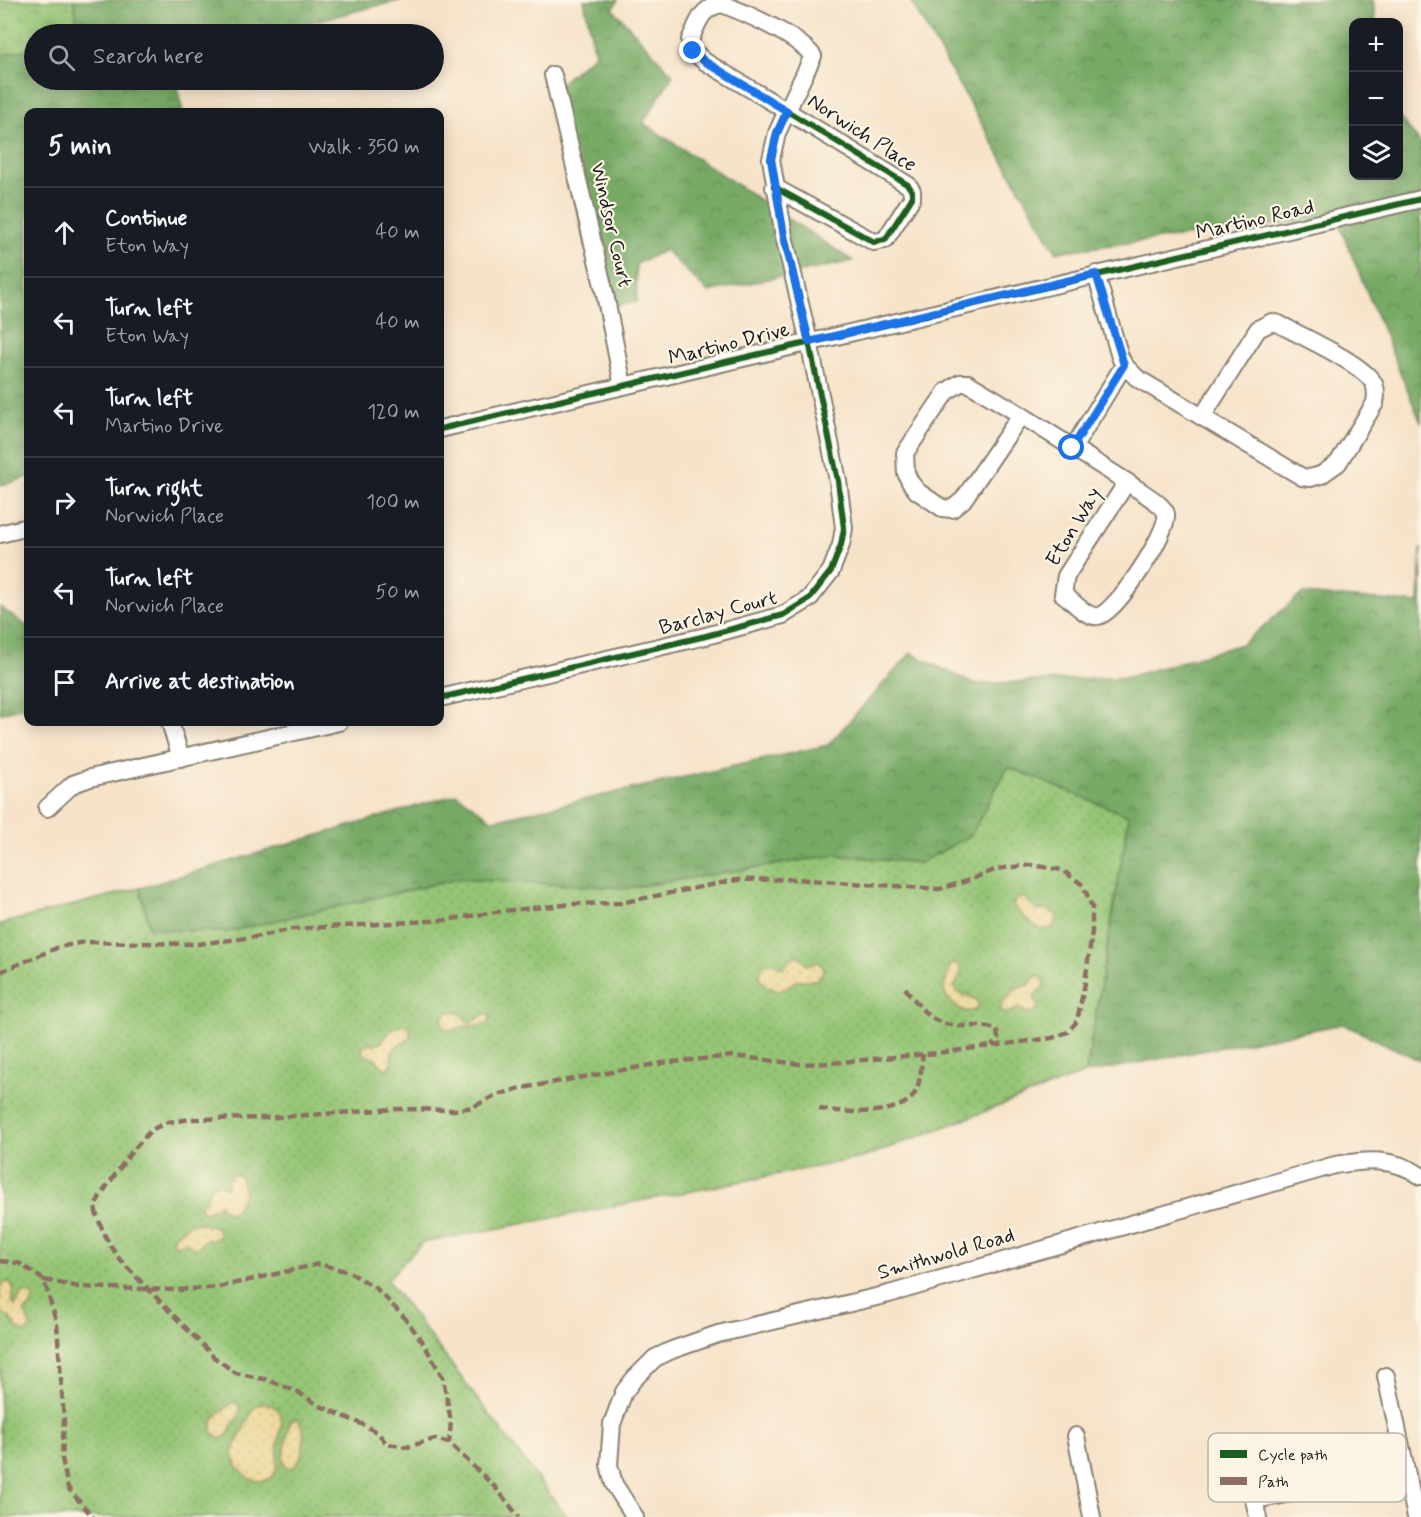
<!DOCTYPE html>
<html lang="en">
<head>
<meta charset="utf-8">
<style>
	:root { --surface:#171b24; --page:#20242c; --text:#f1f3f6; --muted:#9ea1a6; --line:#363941 }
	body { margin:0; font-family:Mynerve,sans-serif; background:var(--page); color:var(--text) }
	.controls { position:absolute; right:18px; top:18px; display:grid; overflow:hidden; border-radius:12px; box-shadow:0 3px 15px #0003 }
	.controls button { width:54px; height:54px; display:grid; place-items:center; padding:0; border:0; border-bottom:2px solid var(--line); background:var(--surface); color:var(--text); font:30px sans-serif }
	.stop { position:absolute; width:18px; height:18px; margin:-14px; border:4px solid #1a73e8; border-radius:50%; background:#fff }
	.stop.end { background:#1a73e8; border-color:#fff; box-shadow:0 2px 6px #0008 }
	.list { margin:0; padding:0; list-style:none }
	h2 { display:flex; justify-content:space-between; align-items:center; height:78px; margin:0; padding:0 24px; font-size:26px }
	h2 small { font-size:20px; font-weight:400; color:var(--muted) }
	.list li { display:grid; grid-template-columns:39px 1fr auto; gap:18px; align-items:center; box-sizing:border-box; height:90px; padding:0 24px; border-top:2px solid var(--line) }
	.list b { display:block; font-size:22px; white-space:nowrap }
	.list p { margin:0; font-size:20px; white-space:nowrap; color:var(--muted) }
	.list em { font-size:20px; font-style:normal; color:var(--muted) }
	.icon { flex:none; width:33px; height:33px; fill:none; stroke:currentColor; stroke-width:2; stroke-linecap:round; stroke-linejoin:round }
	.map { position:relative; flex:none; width:1421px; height:1517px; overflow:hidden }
	.search { position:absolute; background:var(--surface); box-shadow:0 3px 15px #0003; left:24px; top:24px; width:420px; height:66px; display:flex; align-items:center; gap:15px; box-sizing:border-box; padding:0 21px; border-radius:33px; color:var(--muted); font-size:22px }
	.panel { position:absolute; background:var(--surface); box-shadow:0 3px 15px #0003; left:24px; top:108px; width:420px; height:618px; border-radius:12px }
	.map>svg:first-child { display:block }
	.grass { fill:url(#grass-dots); stroke:#587048; stroke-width:1.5 }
	.forest { fill:url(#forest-crowns); stroke:#4a6341; stroke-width:1.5 }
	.wetland { fill:url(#wetland-marsh); stroke:#587048; stroke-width:1.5 }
	.sand { fill:url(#sand-dots); stroke:#857b5d; stroke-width:1.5 }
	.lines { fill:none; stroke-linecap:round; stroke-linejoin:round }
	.street-casing { stroke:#898072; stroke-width:20 }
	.street { stroke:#fff; stroke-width:16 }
	.quiet { stroke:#8d6e63; stroke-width:4.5; stroke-dasharray:9 4.5; stroke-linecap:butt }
	.cycleway-casing { stroke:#fcf5e5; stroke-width:10 }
	.cycleway { stroke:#1b5e20; stroke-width:6 }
	.route { stroke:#1a73e8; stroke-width:8 }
	.labels { text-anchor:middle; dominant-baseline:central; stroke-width:4.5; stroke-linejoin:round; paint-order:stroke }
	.street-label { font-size:21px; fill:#1c1c1c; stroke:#fcf5e5 }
	.key { fill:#fcf5e5; stroke:#b9b4a9; stroke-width:1.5 }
	.key-label { font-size:16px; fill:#1c1c1c }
</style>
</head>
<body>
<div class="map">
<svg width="1421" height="1517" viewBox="0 0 1421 1517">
	<defs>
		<pattern id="grass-dots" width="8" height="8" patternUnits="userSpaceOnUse" patternTransform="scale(1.5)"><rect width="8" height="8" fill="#95c574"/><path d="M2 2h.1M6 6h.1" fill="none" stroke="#80a964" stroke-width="1.8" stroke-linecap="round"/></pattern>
		<pattern id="forest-crowns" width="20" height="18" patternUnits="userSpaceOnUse" patternTransform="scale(1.5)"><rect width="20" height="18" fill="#78aa66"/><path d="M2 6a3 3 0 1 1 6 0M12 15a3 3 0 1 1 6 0" fill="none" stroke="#628a53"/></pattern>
		<pattern id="wetland-marsh" width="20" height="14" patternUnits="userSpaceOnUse" patternTransform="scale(1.5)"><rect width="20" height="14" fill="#95c574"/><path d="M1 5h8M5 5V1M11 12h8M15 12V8" fill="none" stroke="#80a964"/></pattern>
		<pattern id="sand-dots" width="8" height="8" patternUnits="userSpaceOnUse" patternTransform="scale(1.5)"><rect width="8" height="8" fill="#eeda9e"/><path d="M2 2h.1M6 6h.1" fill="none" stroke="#ccba88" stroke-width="1.8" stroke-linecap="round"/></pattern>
	</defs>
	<rect width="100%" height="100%" fill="#fcf5e5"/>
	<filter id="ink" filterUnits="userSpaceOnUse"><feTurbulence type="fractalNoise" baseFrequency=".0167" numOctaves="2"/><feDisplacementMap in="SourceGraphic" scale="12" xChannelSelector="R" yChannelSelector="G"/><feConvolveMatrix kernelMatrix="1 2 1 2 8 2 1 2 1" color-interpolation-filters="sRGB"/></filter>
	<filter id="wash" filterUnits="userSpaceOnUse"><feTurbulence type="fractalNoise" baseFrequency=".008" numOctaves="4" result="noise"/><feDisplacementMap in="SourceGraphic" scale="24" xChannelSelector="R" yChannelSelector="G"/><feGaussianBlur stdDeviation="1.35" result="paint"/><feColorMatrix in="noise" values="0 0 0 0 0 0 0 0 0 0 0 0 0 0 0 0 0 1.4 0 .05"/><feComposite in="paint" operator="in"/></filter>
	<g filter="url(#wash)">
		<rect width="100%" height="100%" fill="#f6e3c9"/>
		<polygon class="grass" points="1008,766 1129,816 1086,1073 862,1158 422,1243 387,1280 567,1517 0,1517 0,924 140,888 150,929 226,932 457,879 627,888 836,855 920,863 971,835"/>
		<g class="forest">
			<polygon points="73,0 402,0 262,34 79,34"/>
			<polygon points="584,0 618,0 613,9 673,75 643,123 853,261 708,292 665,250 636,264 637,302 601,309 550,92 595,54"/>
			<polygon points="910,0 1373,0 1376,22 1354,22 1354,176 1398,176 1399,116 1421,144 1421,423 1336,217 1056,252"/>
			<polygon points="34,48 34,80 175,80 183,112 28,112 28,477 0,486 0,55"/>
			<polygon points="1421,548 1421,1061 1343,1024 1086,1073 1129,816 1008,767 971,835 920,863 836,855 627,888 457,879 226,932 150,929 140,888 457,794 493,820 828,745 911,653 973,684 1128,677 1242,644 1302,594 1419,603"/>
			<polygon points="0,607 28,627 28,705 0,714"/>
		</g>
		<polygon class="wetland" points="0,0 73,0 79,34 34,34 34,48 0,55"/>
		<g class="sand">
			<path d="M 1024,897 L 1037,911 L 1047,909 L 1056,915 L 1057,920 L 1051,929 C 1037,933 1024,916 1014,907 L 1013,904 L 1016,900 Z"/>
			<path d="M 795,955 L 802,958 L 806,965 L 818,962 L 824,968 L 822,974 L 816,980 C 810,981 802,979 796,981 C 791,983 793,985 788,987 C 777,994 763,987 759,976 L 763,964 L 773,963 L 783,968 Z"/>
			<path d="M 955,963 L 961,968 L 959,979 L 954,986 L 957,992 L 977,1000 L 978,1007 C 968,1020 944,1001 944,989 C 944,983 949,975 950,966 Z"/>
			<path d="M 1037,976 L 1044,979 C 1046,989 1039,989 1034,996 L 1038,1008 L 1035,1011 L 1027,1013 L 1019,1008 L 1009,1013 L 1001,1011 L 1001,1003 L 1008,998 L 1015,988 L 1029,985 L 1034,978 Z"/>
			<path d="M 450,1011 L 459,1013 L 469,1022 L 474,1021 L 486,1013 L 491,1016 L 487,1025 L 465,1026 L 451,1031 C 444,1028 441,1026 442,1018 Z"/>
			<path d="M 401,1025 L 408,1026 L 410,1029 L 410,1038 C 406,1043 396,1044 393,1050 C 389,1057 394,1063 388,1070 L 381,1066 L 377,1060 C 370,1055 363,1059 362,1048 L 364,1045 L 381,1043 L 390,1031 Z"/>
			<polygon points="232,1174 240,1176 242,1186 245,1190 236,1210 229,1213 224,1211 220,1204 209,1211 204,1212 200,1209 200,1204 207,1199 210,1186 218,1183 227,1189 228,1179"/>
			<path d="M 194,1222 L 216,1227 L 220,1234 C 216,1241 211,1240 204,1241 L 200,1246 L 194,1249 L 187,1242 L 178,1245 L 173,1244 L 173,1236 C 182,1232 186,1225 194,1222 Z"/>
			<path d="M 7,1282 L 10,1283 L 14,1290 L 12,1301 L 15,1306 L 23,1293 L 31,1294 L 33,1298 L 31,1306 L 24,1312 L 31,1326 L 26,1332 C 15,1333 15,1322 8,1316 L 0,1314 L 0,1286 Z"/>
			<polygon points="233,1402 239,1405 240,1414 232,1425 227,1436 219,1439 212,1431 212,1420"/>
			<path d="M 263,1403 C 271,1404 278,1407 281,1415 C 284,1424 279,1434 278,1443 C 276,1457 282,1478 263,1481 C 255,1482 248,1479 243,1473 C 238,1468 233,1460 233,1452 C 234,1449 252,1410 255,1407 C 258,1405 260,1404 263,1403 Z"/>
			<path d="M 297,1418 C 308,1430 305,1456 294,1467 L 287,1468 L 284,1463 L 283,1458 L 289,1426 L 291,1421 Z"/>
		</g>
	</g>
	<g filter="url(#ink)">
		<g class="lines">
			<g class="street-casing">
				<g id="street">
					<path d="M 722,4 C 748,14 796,35 813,56 L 787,111 L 704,61 L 693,51 L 690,40 C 698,23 701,7 722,4 Z"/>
					<polyline points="553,75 605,294 623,386"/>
					<path d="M 1272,322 L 1279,324 C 1301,336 1364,364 1374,384 C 1377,391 1376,396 1375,403 L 1338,463 L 1321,475 L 1310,478 L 1302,477 L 1202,417 L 1258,329 Z"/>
					<polyline points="1124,365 1137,378 1202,417"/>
					<polygon points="960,383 968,383 1021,415 963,500 952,509 942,508 917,491 910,482 906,473 905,453 946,392"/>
					<polyline points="1021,415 1127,482"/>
					<polyline points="440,429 1421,199"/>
					<polyline points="1073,448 1124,365 1120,357 1096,274"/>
					<path d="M 1127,482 C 1136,489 1164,504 1166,514 C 1169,532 1116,613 1098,616 C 1086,618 1072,600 1063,594 L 1066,576 Z"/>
					<polyline points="0,534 28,527"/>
					<polyline points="440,698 706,636 783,615 809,599 831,571 841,545 844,528 838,481 809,342 784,236 771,159 777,133 787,111 908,185 912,191 912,198 885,240 874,242 774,187"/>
					<polyline points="170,722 181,758"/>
					<polyline points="47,808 73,784 90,778 339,722"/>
					<polyline points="1386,1376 1416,1517"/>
					<polyline points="1076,1436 1092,1517"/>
					<polyline points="1244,1457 1258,1517"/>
					<polyline points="1255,1500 1406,1471"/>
					<path d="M 635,1517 L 614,1484 L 609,1465 L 612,1424 L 624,1392 L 634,1379 L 655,1358 L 672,1350 L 718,1334 L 889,1294 L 1335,1165 C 1366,1160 1394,1157 1421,1176"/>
				</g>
			</g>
			<use href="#street" class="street"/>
			<g class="quiet">
				<polyline points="0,972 59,947 85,942 197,944 255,937 293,929 445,920 502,911 574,904 620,903 736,880 795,879 939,889 964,882 997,869 1031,865 1062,870 1083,885 1092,907 1092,932 1085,983 1077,1021 1068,1032 1052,1038 937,1053 831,1063 800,1064 733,1056 662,1063 517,1089 494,1096 473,1107 454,1110 396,1109 264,1118 192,1119 168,1122 151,1130 129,1155 100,1196 95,1207 97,1216 105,1236 120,1260 215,1358 236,1373 268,1380 298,1392 318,1405 364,1425 378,1433 387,1444 407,1447 435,1439 449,1443 495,1487 519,1517"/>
				<path d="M 905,988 C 924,1012 931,1026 965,1026 C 976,1026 986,1025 997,1030 L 998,1038 L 992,1046"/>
				<path d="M 819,1109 C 843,1112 904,1118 916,1091 C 921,1080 921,1066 923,1054"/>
				<polyline points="0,1261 19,1263 44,1280 57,1324 64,1420 62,1458 68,1488 93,1517"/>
				<polyline points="44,1280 79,1287 177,1290 219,1287 319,1264 349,1272 376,1288 405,1318 424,1344 443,1378 451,1422 449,1443"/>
			</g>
			<g class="cycleway-casing">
				<g id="cycleway">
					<polyline points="440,429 1421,199"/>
					<polyline points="440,698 706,636 783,615 809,599 831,571 841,545 844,528 838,481 809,342 784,236 771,159 777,133 787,111 908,185 912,191 912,198 885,240 874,242 774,187"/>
				</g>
			</g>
			<use href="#cycleway" class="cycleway"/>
		</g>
	</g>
	<g class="lines" filter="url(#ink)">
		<polyline class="route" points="693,51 704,61 787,111 777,133 771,159 784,236 809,342 1096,274 1124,365 1072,448"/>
	</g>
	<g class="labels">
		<g class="street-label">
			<text transform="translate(862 133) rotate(33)">Norwich Place</text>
			<text transform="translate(1255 220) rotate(-13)">Martino Road</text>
			<text transform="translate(611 225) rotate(77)">Windsor Court</text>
			<text transform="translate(729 344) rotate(-14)">Martino Drive</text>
			<text transform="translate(1074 527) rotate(-59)">Eton Way</text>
			<text transform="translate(718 613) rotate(-15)">Barclay Court</text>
			<text transform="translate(946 1254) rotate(-16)">Smithwold Road</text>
		</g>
	</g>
	<rect x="1208" y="1433" width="198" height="69" rx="9" class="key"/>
	<rect x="1220" y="1450" width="27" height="8" fill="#1b5e20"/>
	<rect x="1220" y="1477" width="27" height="8" fill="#8d6e63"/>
	<g class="key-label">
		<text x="1258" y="1460">Cycle path</text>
		<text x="1258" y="1487">Path</text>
	</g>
</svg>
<div class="controls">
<button>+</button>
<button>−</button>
<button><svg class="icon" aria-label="layers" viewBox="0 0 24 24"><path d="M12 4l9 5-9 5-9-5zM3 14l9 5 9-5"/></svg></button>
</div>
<div class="stop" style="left:1072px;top:448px"></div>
<div class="stop end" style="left:693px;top:51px"></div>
<div class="search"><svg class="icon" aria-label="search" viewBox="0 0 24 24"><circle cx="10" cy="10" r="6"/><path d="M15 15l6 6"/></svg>Search here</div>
<section class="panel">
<h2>5 min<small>Walk · 350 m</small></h2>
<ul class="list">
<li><svg class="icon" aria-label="ahead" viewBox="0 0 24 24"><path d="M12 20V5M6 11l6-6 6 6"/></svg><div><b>Continue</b><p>Eton Way</p></div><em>40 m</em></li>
<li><svg class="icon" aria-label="left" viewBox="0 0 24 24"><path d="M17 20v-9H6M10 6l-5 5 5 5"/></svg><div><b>Turn left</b><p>Eton Way</p></div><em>40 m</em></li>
<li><svg class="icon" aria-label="left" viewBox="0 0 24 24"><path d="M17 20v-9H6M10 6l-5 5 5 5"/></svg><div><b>Turn left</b><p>Martino Drive</p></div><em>120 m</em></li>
<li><svg class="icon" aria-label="right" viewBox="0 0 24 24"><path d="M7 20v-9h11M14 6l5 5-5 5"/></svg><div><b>Turn right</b><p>Norwich Place</p></div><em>100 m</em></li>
<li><svg class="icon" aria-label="left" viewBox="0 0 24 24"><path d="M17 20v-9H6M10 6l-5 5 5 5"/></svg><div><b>Turn left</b><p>Norwich Place</p></div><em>50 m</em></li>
<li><svg class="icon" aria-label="arrive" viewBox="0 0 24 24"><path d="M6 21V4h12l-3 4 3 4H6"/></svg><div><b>Arrive at destination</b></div></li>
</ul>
</section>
</div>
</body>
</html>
